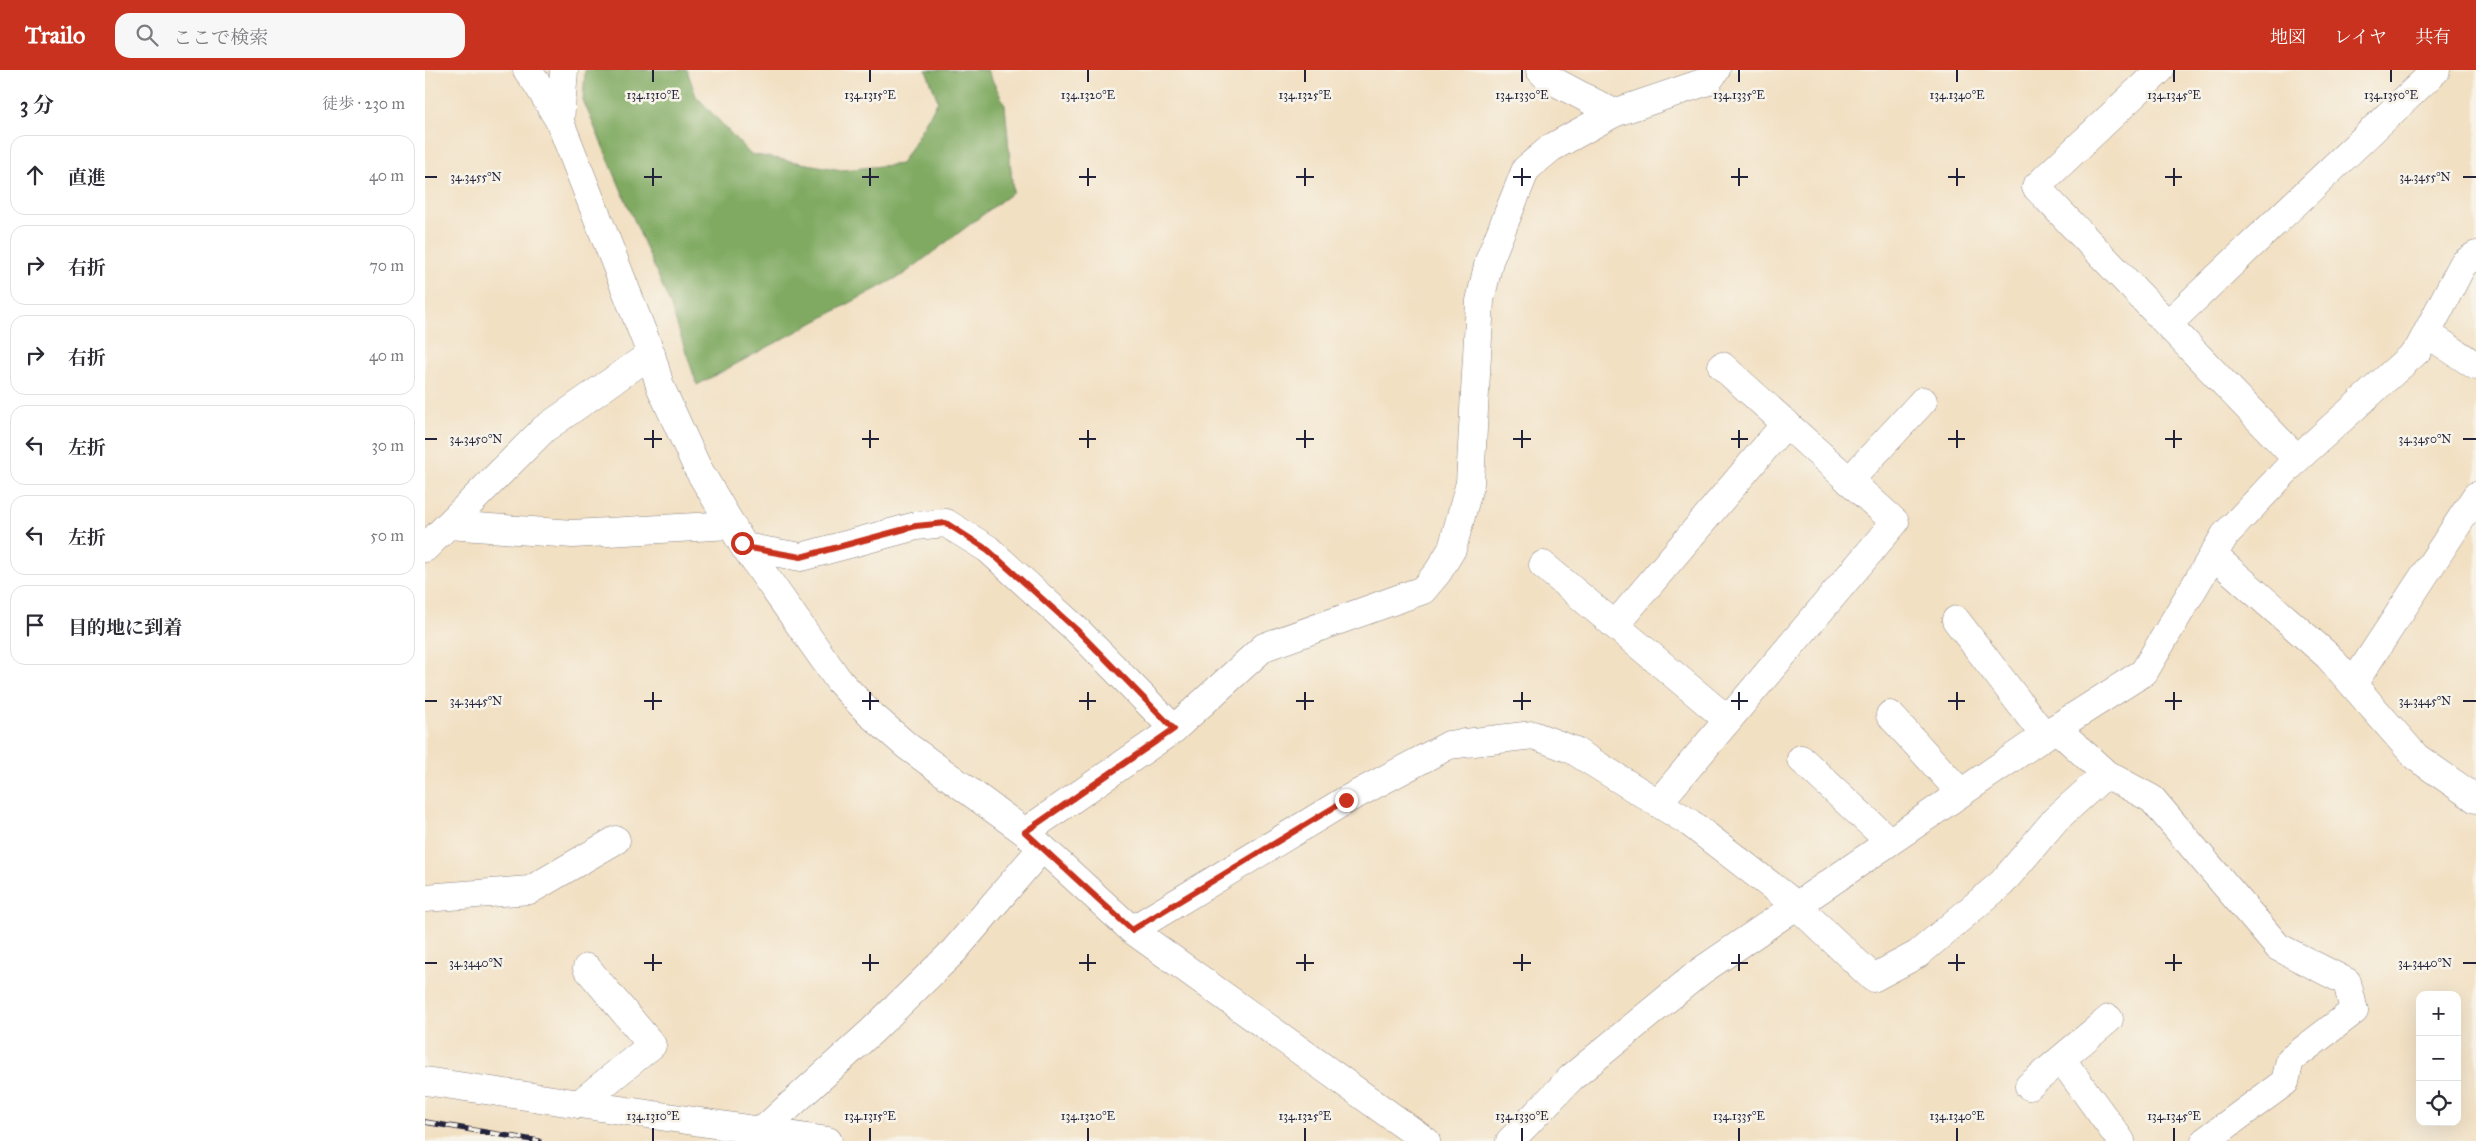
<!DOCTYPE html>
<html lang="ja">
<head>
<meta charset="utf-8">
<style>
	:root { --surface:#fff; --page:#f7f7f7; --text:#2b2b33; --muted:#7c7c81; --line:#e1e1e2; --accent:#c8321e }
	body { margin:0; font-family:"IM FELL Great Primer","Noto Serif JP",serif; background:var(--page); color:var(--text) }
	.controls { position:absolute; right:15px; bottom:15px; display:grid; overflow:hidden; border-radius:10px; box-shadow:0 5px 20px #0002 }
	.controls button { width:45px; height:45px; display:grid; place-items:center; padding:0; border:0; border-bottom:1px solid var(--line); background:var(--surface); color:var(--text); font:25px sans-serif }
	.stop { position:absolute; width:15px; height:15px; margin:-11px; border:4px solid #c8321e; border-radius:50%; background:#fff }
	.stop.end { background:#c8321e; border-color:#fff; box-shadow:0 1px 5px #0008 }
	.list { margin:0; padding:0; list-style:none }
	h2 { display:flex; justify-content:space-between; align-items:center; height:65px; margin:0; padding:0 20px; font-size:21px }
	h2 small { font-size:16px; font-weight:400; color:var(--muted) }
	.list li { display:grid; grid-template-columns:32px 1fr auto; gap:15px; align-items:center; box-sizing:border-box; height:80px; margin:0 10px 10px; padding:0 10px; border:1px solid var(--line); border-radius:15px }
	.list b { display:block; font-size:19px; white-space:nowrap }
	.list em { font-size:16px; font-style:normal; color:var(--muted) }
	.icon { flex:none; width:28px; height:28px; fill:none; stroke:currentColor; stroke-width:2; stroke-linecap:round; stroke-linejoin:round }
	.map { position:relative; flex:none; width:2051px; height:1071px; overflow:hidden }
	header { display:flex; align-items:center; gap:30px; box-sizing:border-box; height:70px; padding:0 25px; background:var(--accent); color:#fff }
	header strong { font-size:24px }
	nav { display:flex; gap:28px; margin-inline-start:auto; font-size:18px }
	.search { width:350px; height:45px; background:var(--page); display:flex; align-items:center; gap:12px; box-sizing:border-box; padding:0 18px; border-radius:15px; color:var(--muted); font-size:19px }
	main { display:flex }
	aside { flex:1; background:var(--surface) }
	.map>svg:first-child { display:block }
	.forest { fill:#80aa62; stroke:#51664e }
	.lines { fill:none; stroke-linecap:round; stroke-linejoin:round }
	.minor-casing { stroke:#8a817f; stroke-width:29 }
	.minor { stroke:#fff; stroke-width:28 }
	.rail-casing { stroke:#22223b; stroke-width:5.5 }
	.rail { stroke:#f7f3e8; stroke-width:4; stroke-dasharray:11; stroke-linecap:butt }
	.route { stroke:#c8321e; stroke-width:6 }
	.ticks { fill:none; stroke:#22223b; stroke-width:2 }
	.ticks-label { font-size:12px; text-anchor:middle; fill:#22223b; stroke:#f7f3e8; stroke-width:5; stroke-linejoin:round; paint-order:stroke }
</style>
</head>
<body>
<header>
<strong>Trailo</strong>
<div class="search"><svg class="icon" aria-label="search" viewBox="0 0 24 24"><circle cx="10" cy="10" r="6"/><path d="M15 15l6 6"/></svg>ここで検索</div>
<nav><a>地図</a><a>レイヤ</a><a>共有</a></nav>
</header>
<main>
<aside>
<h2>3 分<small>徒歩 · 230 m</small></h2>
<ul class="list">
<li><svg class="icon" aria-label="ahead" viewBox="0 0 24 24"><path d="M12 20V5M6 11l6-6 6 6"/></svg><div><b>直進</b></div><em>40 m</em></li>
<li><svg class="icon" aria-label="right" viewBox="0 0 24 24"><path d="M7 20v-9h11M14 6l5 5-5 5"/></svg><div><b>右折</b></div><em>70 m</em></li>
<li><svg class="icon" aria-label="right" viewBox="0 0 24 24"><path d="M7 20v-9h11M14 6l5 5-5 5"/></svg><div><b>右折</b></div><em>40 m</em></li>
<li><svg class="icon" aria-label="left" viewBox="0 0 24 24"><path d="M17 20v-9H6M10 6l-5 5 5 5"/></svg><div><b>左折</b></div><em>30 m</em></li>
<li><svg class="icon" aria-label="left" viewBox="0 0 24 24"><path d="M17 20v-9H6M10 6l-5 5 5 5"/></svg><div><b>左折</b></div><em>50 m</em></li>
<li><svg class="icon" aria-label="arrive" viewBox="0 0 24 24"><path d="M6 21V4h12l-3 4 3 4H6"/></svg><div><b>目的地に到着</b></div></li>
</ul>
</aside>
<div class="map">
<svg width="2051" height="1071" viewBox="0 0 2051 1071">
	<rect width="100%" height="100%" fill="#f7f3e8"/>
	<filter id="ink" filterUnits="userSpaceOnUse"><feTurbulence type="fractalNoise" baseFrequency=".02" numOctaves="2"/><feDisplacementMap in="SourceGraphic" scale="10" xChannelSelector="R" yChannelSelector="G"/><feConvolveMatrix kernelMatrix="1 2 1 2 8 2 1 2 1" color-interpolation-filters="sRGB"/></filter>
	<filter id="wash" filterUnits="userSpaceOnUse"><feTurbulence type="fractalNoise" baseFrequency=".0096" numOctaves="4" result="noise"/><feDisplacementMap in="SourceGraphic" scale="20" xChannelSelector="R" yChannelSelector="G"/><feGaussianBlur stdDeviation="1.12" result="paint"/><feColorMatrix in="noise" values="0 0 0 0 0 0 0 0 0 0 0 0 0 0 0 0 0 1.4 0 .05"/><feComposite in="paint" operator="in"/></filter>
	<g filter="url(#wash)">
		<rect width="100%" height="100%" fill="#f2e0c3"/>
		<polygon class="forest" points="160,0 262,0 271,26 325,84 417,100 476,94 513,31 501,0 562,0 580,35 588,122 479,204 272,315 245,234 158,30"/>
	</g>
	<g filter="url(#ink)">
		<g class="lines">
			<g class="minor-casing">
				<g id="minor">
					<polyline points="102,0 113,15 135,52 226,284 235,316 272,397 317,473 414,611 444,643 482,676 600,762 707,860 1001,1071"/>
					<polyline points="1115,0 1123,8 1189,43"/>
					<polyline points="1735,0 1611,117 1872,389"/>
					<polyline points="135,52 139,0"/>
					<polyline points="1743,254 2011,0"/>
					<polyline points="2003,264 2051,296"/>
					<polyline points="1424,411 1498,331"/>
					<polyline points="23,455 148,464 306,455"/>
					<polyline points="319,477 376,487 491,456 521,453 563,479 653,561 749,659"/>
					<polyline points="0,478 119,359 226,284"/>
					<polyline points="1789,486 1903,586 1991,687 2051,729"/>
					<polyline points="1118,495 1303,650"/>
					<polyline points="1531,550 1619,665"/>
					<polyline points="1190,555 1361,353"/>
					<polyline points="1928,614 2051,426"/>
					<polyline points="1465,645 1535,722"/>
					<polyline points="1631,658 1681,704 1727,729 1853,877 1922,912 1929,941 1865,990 1860,1012 1780,1071"/>
					<polyline points="1376,689 1464,771"/>
					<polyline points="1233,733 1470,452 1297,296"/>
					<polyline points="600,762 749,659 839,577 998,520 1013,502 1027,479 1045,413 1055,231 1064,191 1101,99 1126,78 1189,43 1283,11 1291,0"/>
					<polyline points="0,828 105,820 191,770"/>
					<polyline points="707,860 921,730 1024,675 1108,665 1148,680 1265,753 1370,834 1448,908 1493,884 1577,813 1631,749 1681,704"/>
					<polyline points="1637,990 1696,1071"/>
					<polyline points="0,1011 403,1071"/>
					<polyline points="1604,1016 1684,949"/>
					<polyline points="154,1034 227,975 162,898"/>
					<polyline points="337,1061 447,961 529,881 617,778"/>
					<polyline points="1085,1071 1146,1008 1276,901 1631,658 1719,602 1800,465 1872,389 1993,280 2038,194 2051,185"/>
				</g>
			</g>
			<use href="#minor" class="minor"/>
			<g class="rail-casing">
				<polyline id="rail" points="0,1052 114,1071"/>
			</g>
			<use href="#rail" class="rail"/>
		</g>
	</g>
	<g class="lines" filter="url(#ink)">
		<polyline class="route" points="317,473 319,477 376,487 491,456 521,453 563,480 653,561 749,659 600,762 707,860 921,730"/>
	</g>
	<path class="ticks" d="M 228,0 L 228,12M 445,0 L 445,12M 663,0 L 663,12M 880,0 L 880,12M 1097,0 L 1097,12M 1314,0 L 1314,12M 1532,0 L 1532,12M 1749,0 L 1749,12M 1966,0 L 1966,12M 228,98 L 228,116M 445,98 L 445,116M 663,98 L 663,116M 880,98 L 880,116M 1097,98 L 1097,116M 1314,98 L 1314,116M 1532,98 L 1532,116M 1749,98 L 1749,116M 0,107 L 12,107M 219,107 L 237,107M 437,107 L 454,107M 654,107 L 671,107M 871,107 L 889,107M 1088,107 L 1106,107M 1306,107 L 1323,107M 1523,107 L 1540,107M 1740,107 L 1757,107M 2038,107 L 2051,107M 228,360 L 228,378M 445,360 L 445,378M 663,360 L 663,378M 880,360 L 880,378M 1097,360 L 1097,378M 1314,360 L 1314,378M 1532,360 L 1532,378M 1749,360 L 1749,378M 0,369 L 12,369M 219,369 L 237,369M 437,369 L 454,369M 654,369 L 671,369M 871,369 L 889,369M 1088,369 L 1106,369M 1306,369 L 1323,369M 1523,369 L 1540,369M 1740,369 L 1757,369M 2038,369 L 2051,369M 228,622 L 228,640M 445,622 L 445,640M 663,622 L 663,640M 880,622 L 880,640M 1097,622 L 1097,640M 1314,622 L 1314,640M 1532,622 L 1532,640M 1749,622 L 1749,640M 0,631 L 12,631M 219,631 L 237,631M 437,631 L 454,631M 654,631 L 671,631M 871,631 L 889,631M 1088,631 L 1106,631M 1306,631 L 1323,631M 1523,631 L 1540,631M 1740,631 L 1757,631M 2038,631 L 2051,631M 228,884 L 228,901M 445,884 L 445,901M 663,884 L 663,901M 880,884 L 880,901M 1097,884 L 1097,901M 1314,884 L 1314,901M 1532,884 L 1532,901M 1749,884 L 1749,901M 0,893 L 12,893M 219,893 L 237,893M 437,893 L 454,893M 654,893 L 671,893M 871,893 L 889,893M 1088,893 L 1106,893M 1306,893 L 1323,893M 1523,893 L 1540,893M 1740,893 L 1757,893M 2038,893 L 2051,893M 228,1058 L 228,1071M 445,1058 L 445,1071M 663,1058 L 663,1071M 880,1058 L 880,1071M 1097,1058 L 1097,1071M 1314,1058 L 1314,1071M 1532,1058 L 1532,1071M 1749,1058 L 1749,1071"/>
	<g class="ticks-label">
		<text x="228" y="29">134.1310°E</text>
		<text x="445" y="29">134.1315°E</text>
		<text x="663" y="29">134.1320°E</text>
		<text x="880" y="29">134.1325°E</text>
		<text x="1097" y="29">134.1330°E</text>
		<text x="1314" y="29">134.1335°E</text>
		<text x="1532" y="29">134.1340°E</text>
		<text x="1749" y="29">134.1345°E</text>
		<text x="1966" y="29">134.1350°E</text>
		<text x="51" y="111">34.3455°N</text>
		<text x="2000" y="111">34.3455°N</text>
		<text x="51" y="373">34.3450°N</text>
		<text x="2000" y="373">34.3450°N</text>
		<text x="51" y="635">34.3445°N</text>
		<text x="2000" y="635">34.3445°N</text>
		<text x="51" y="897">34.3440°N</text>
		<text x="2000" y="897">34.3440°N</text>
		<text x="228" y="1050">134.1310°E</text>
		<text x="445" y="1050">134.1315°E</text>
		<text x="663" y="1050">134.1320°E</text>
		<text x="880" y="1050">134.1325°E</text>
		<text x="1097" y="1050">134.1330°E</text>
		<text x="1314" y="1050">134.1335°E</text>
		<text x="1532" y="1050">134.1340°E</text>
		<text x="1749" y="1050">134.1345°E</text>
	</g>
</svg>
<div class="controls">
<button>+</button>
<button>−</button>
<button><svg class="icon" aria-label="locate" viewBox="0 0 24 24"><circle cx="12" cy="12" r="6"/><path d="M12 2v4M12 18v4M2 12h4M18 12h4"/></svg></button>
</div>
<div class="stop" style="left:317px;top:473px"></div>
<div class="stop end" style="left:921px;top:730px"></div>
</div>
</main>
</body>
</html>
